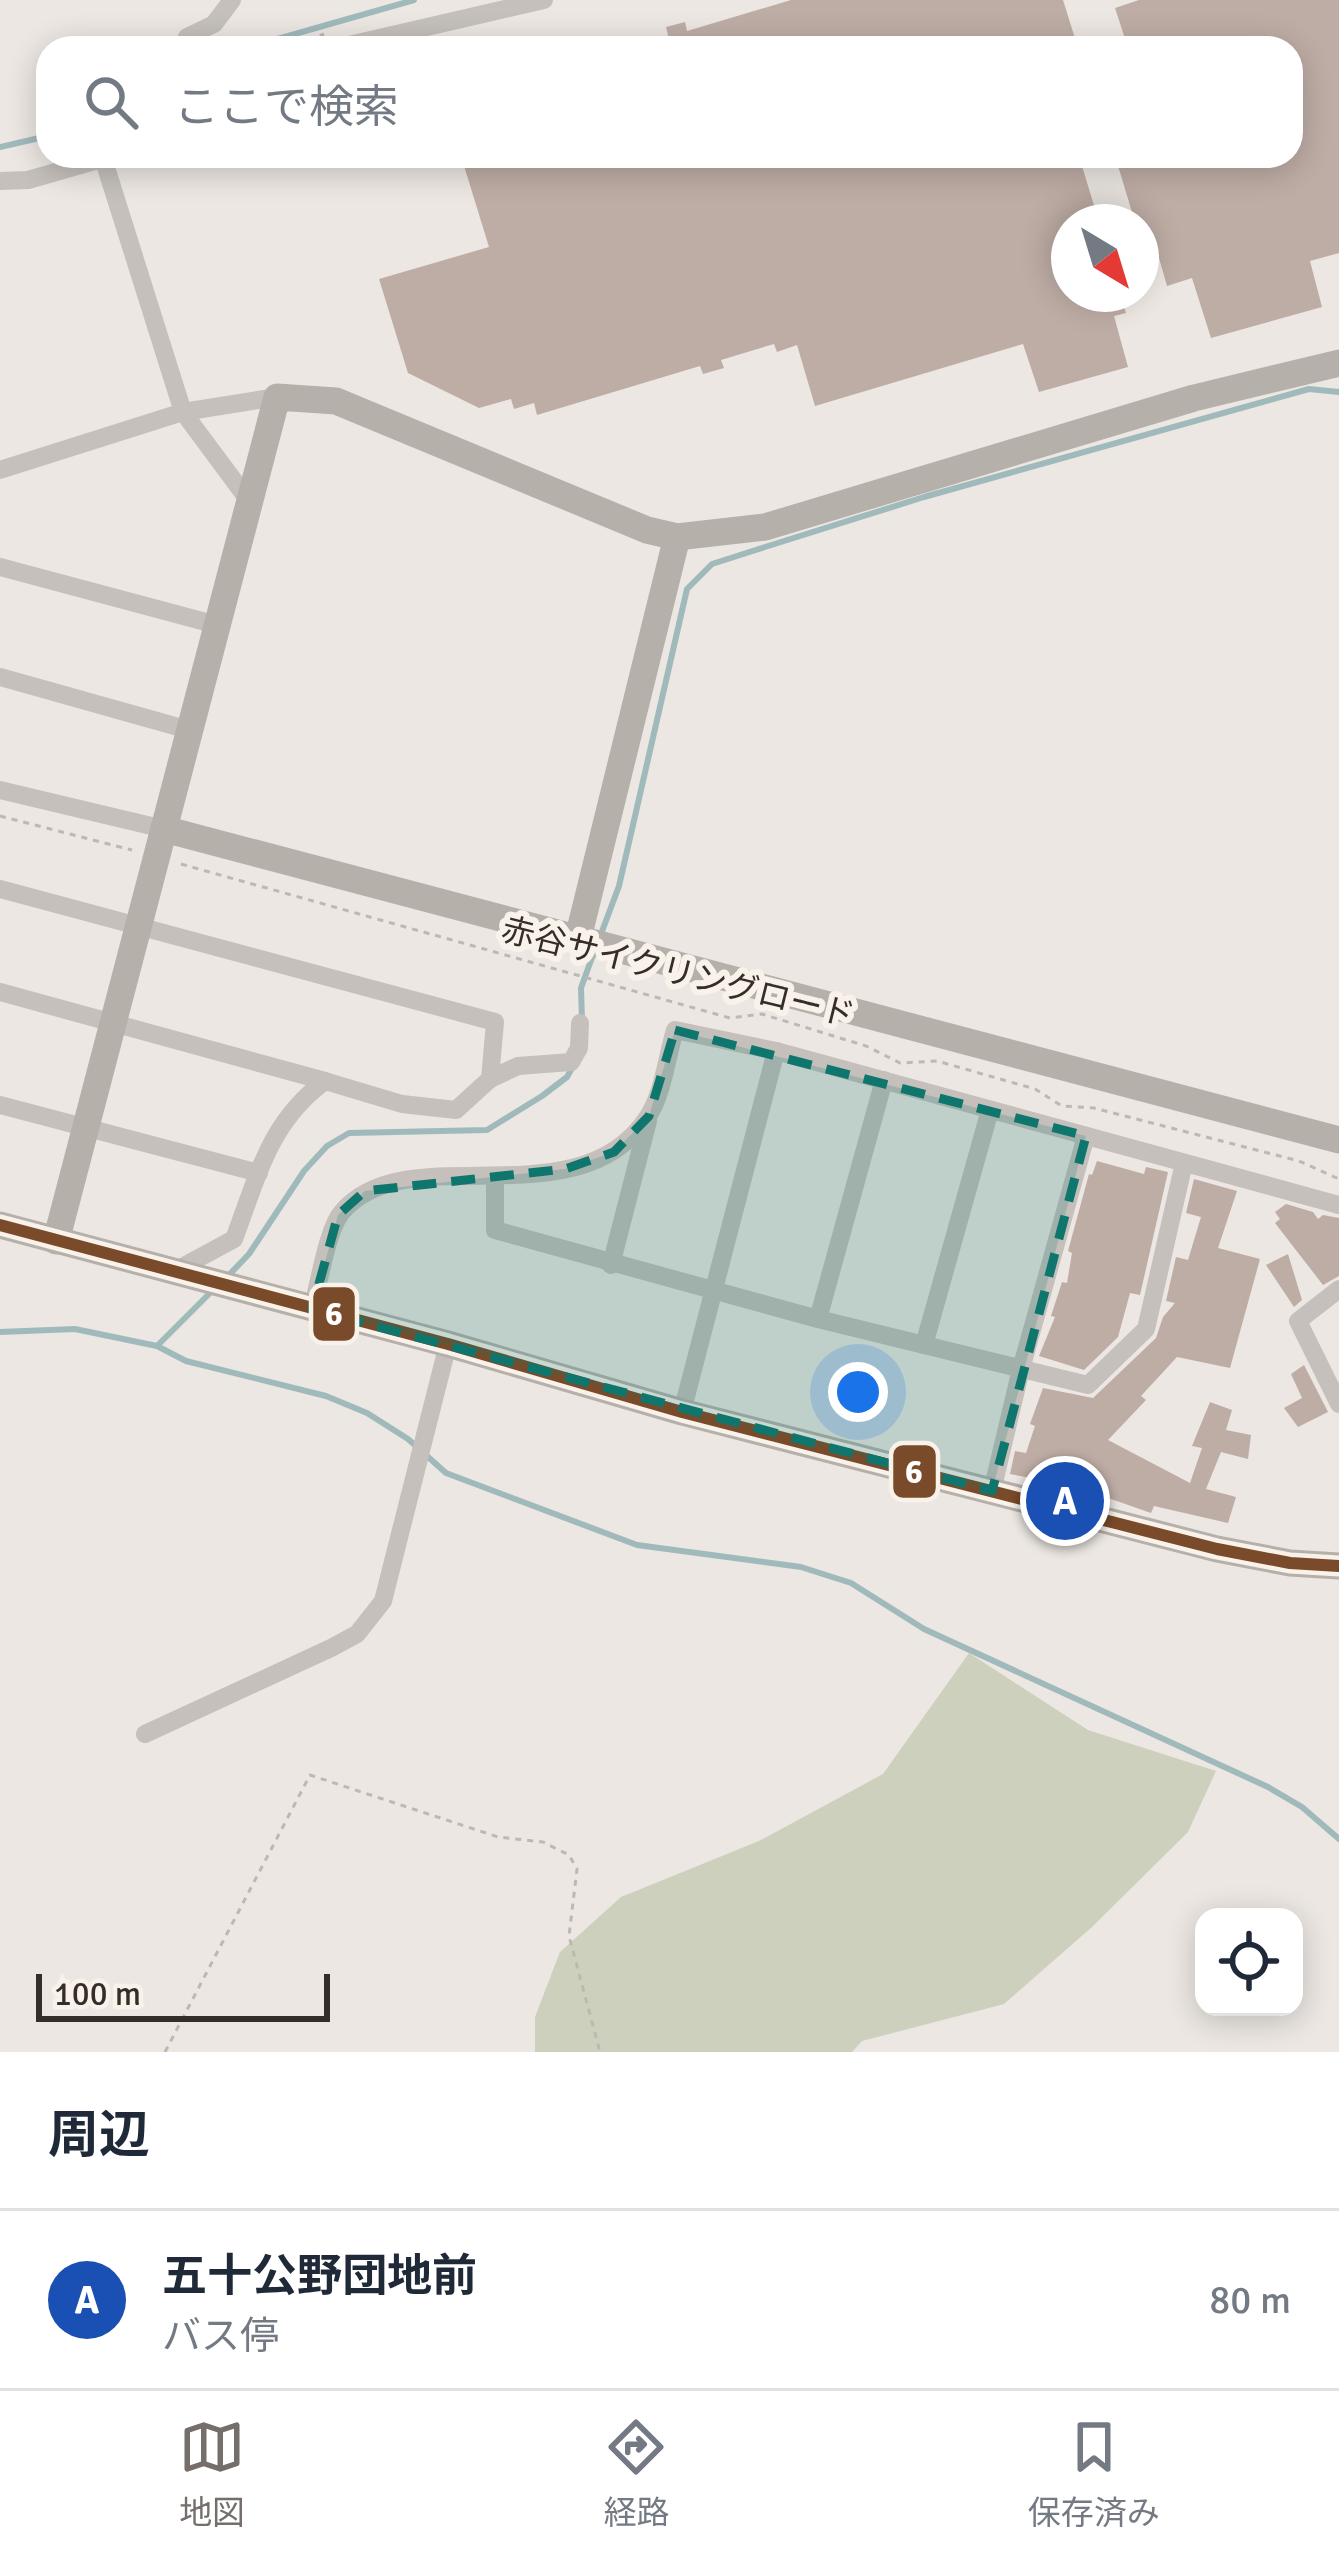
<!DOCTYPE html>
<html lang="ja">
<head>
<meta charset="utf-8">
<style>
	:root { --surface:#fff; --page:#f2f2f3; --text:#1f2937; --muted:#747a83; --line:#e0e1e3; --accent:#756e6a }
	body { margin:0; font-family:Signika,"Noto Sans JP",sans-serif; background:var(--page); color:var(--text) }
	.controls { position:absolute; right:36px; bottom:36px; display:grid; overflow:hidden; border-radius:24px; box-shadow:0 6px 30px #0003 }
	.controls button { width:108px; height:108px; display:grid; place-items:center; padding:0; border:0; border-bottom:3px solid var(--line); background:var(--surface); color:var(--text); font:60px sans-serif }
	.compass { position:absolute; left:1051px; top:204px; width:108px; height:108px; border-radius:50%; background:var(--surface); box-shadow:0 6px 30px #0003; rotate:142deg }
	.scale { position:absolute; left:36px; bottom:30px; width:294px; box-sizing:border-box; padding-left:12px; border:6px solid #352d29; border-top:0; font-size:33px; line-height:42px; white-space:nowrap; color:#352d29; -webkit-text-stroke:9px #f8f2ea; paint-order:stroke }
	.you { position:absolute; left:858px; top:1392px; width:42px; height:42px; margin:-30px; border:9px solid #fff; border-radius:50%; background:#1a73e8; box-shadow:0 0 0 18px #1a73e833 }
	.badge { display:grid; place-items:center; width:78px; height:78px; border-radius:50%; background:var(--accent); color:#fff; font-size:39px; font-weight:700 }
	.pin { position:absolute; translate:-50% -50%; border:6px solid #fff; box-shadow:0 3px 12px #0006 }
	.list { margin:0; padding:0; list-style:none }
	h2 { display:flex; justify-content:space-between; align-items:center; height:156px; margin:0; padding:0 48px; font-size:51px }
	h2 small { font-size:39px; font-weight:400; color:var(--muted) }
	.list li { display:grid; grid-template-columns:78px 1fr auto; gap:36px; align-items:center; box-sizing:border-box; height:180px; padding:0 48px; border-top:3px solid var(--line) }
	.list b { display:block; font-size:45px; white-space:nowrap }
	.list p { margin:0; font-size:39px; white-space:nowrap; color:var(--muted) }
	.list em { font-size:39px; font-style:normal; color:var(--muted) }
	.icon { flex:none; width:66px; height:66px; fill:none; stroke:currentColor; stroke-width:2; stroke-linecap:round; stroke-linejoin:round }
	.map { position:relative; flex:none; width:1339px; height:2052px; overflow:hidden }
	.search { position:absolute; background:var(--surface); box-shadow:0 6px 30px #0003; left:36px; right:36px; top:36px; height:132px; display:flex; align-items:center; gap:30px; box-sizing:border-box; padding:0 42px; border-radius:36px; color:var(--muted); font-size:45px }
	.sheet { height:336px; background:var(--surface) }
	nav { display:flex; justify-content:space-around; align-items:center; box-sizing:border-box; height:168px; border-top:3px solid var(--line); background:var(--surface); font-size:33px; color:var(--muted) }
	nav a { display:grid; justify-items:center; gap:6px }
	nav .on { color:var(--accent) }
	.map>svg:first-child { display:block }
	.green { fill:#ccd0bd }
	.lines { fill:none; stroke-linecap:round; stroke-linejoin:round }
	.stream { stroke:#a0babb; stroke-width:6 }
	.building { fill:#beada5 }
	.path { stroke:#beb8b3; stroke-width:3; stroke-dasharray:6 6; stroke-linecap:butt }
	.street { stroke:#c5c0bb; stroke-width:18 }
	.secondary { stroke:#b6b0ab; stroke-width:27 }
	.bus-1-casing { stroke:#f8f2ea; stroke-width:21 }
	.bus-1 { stroke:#7a4b2a; stroke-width:12 }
	.marked { fill:#0f766e; fill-opacity:0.2; stroke:#0f766e; stroke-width:9; stroke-dasharray:24 15; stroke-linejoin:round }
	.labels { text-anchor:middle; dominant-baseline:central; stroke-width:12; stroke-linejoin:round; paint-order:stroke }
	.street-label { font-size:33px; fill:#352d29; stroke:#f8f2ea }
	.line-badge { stroke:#f8f2ea; stroke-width:4.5 }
	.badge-label { font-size:33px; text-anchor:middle; font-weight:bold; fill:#fff }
</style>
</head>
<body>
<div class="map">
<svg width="1339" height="2052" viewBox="0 0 1339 2052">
	<rect width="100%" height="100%" fill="#ece7e2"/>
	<polygon class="green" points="969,1653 1088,1730 1216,1771 1188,1832 1092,1927 1004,2004 862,2041 852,2052 535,2052 535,2017 560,1952 621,1897 759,1841 883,1774"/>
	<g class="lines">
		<g class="stream">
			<polyline points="246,48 414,0"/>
			<polyline points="0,147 48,136"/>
			<polyline points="601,934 619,886 687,589 712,564 765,547 924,497 1309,389 1339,392"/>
			<polyline points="582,1020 581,988 594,952"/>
			<polyline points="228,1276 249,1254 304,1171 327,1146 349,1133 487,1130 542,1096 567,1077 573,1066"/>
			<polyline points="0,1332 75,1329 157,1346 186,1361 326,1396 367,1413 408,1439 446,1473 637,1545 801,1567 851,1583 924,1629 1268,1787 1302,1807 1339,1839"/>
			<polyline points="157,1346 214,1289"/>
		</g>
	</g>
	<g class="building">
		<polygon points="791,0 1063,0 1078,48 671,48 666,27 685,22 687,31"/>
		<polygon points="1139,0 1339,0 1339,253 1310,261 1322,307 1211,338 1192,278 1167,286 1155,244 1141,247 1141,222 1135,222 1115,156 1291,156 1291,48 1128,48 1115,8"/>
		<polygon points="461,156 1079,156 1099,222 1069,222 1069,294 1120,294 1126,313 1114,316 1128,367 1039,392 1023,344 815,406 797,345 777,352 774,344 721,360 724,368 703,374 700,366 537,415 534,403 514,409 511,399 479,408 408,373 379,279 489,247"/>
		<polygon points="1097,1161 1144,1174 1146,1167 1168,1172 1140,1295 1130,1293 1118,1337 1084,1370 1039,1356 1055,1317 1051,1316 1062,1282 1067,1283 1072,1253 1068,1251 1089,1174 1092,1175"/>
		<polygon points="1194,1179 1237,1191 1218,1248 1260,1259 1230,1368 1177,1357 1141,1396 1146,1400 1108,1440 1190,1483 1202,1448 1192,1446 1210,1402 1232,1410 1226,1430 1251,1435 1248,1459 1221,1452 1206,1489 1236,1497 1228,1523 1154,1506 1151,1513 1074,1486 1010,1474 1015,1451 1026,1453 1035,1426 1030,1424 1043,1388 1093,1398 1156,1338 1163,1317 1175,1303 1166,1301 1176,1257 1188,1260 1201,1217 1186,1213"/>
		<polygon points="1286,1204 1313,1212 1318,1219 1323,1215 1339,1218 1339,1276 1323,1285 1275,1223 1280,1219 1275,1212"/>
		<polygon points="1288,1254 1302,1300 1294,1307 1266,1265"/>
		<polygon points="1304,1365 1328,1412 1298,1427 1284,1408 1302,1398 1291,1374"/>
	</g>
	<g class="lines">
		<g class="path">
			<polyline points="286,48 324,34"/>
			<polyline points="0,816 132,850"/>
			<polyline points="181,864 730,1018 762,1014 866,1046 900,1063 937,1061 1035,1089 1062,1106 1094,1108 1299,1161 1339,1179"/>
			<polyline points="165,2052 310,1775 498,1837 543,1842 569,1855 577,1869 569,1936 600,2052"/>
		</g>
		<g class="street">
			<polyline points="193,48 187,37 214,24 232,0"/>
			<polyline points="336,48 544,0"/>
			<polyline points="104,161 183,412 249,501"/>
			<polyline points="0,181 28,180 112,156"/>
			<polyline points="0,470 183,412 277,397"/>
			<polyline points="0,567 217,625"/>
			<polyline points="0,677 189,730"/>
			<polyline points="0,790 164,829"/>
			<path d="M 0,889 L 495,1022 L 490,1079 L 456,1110 L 402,1104 L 325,1081 C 269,1122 258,1176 234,1239 L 173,1272"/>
			<polyline points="0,992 325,1081"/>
			<polyline points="490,1079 518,1066 571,1062 579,1048 580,1023"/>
			<polyline points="0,1105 259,1173"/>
			<polyline points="495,1178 495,1230 818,1319 1088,1385 1146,1329 1184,1163"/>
			<polyline points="611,1265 648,1121"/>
			<polyline points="1339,1289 1298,1321 1339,1404"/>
			<path d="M 312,1309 C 319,1285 327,1229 342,1212 C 407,1135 577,1223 647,1118 C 663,1095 667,1056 675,1030 L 776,1051 L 1339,1205"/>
			<polyline points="818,1319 884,1080"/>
			<polyline points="924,1345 990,1110"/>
			<polyline points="682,1412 776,1051"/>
			<polyline points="992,1491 1021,1369 1086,1136"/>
			<polyline points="145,1734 331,1648 357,1634 383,1601 448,1344"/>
		</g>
		<g class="secondary">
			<polyline points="164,829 1339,1140"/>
			<polyline points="578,938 677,537"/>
			<polyline points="0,1225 448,1344 682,1412 1217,1549 1290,1563 1339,1566"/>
			<polyline points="56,1241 277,397 336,401 647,530 677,537 765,527 1194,398 1339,363"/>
		</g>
		<g class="bus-1-casing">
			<polyline id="bus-1" points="0,1225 448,1344 682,1412 1217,1549 1290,1563 1339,1566"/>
		</g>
		<use href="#bus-1" class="bus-1"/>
	</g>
	<path class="marked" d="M 675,1030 L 1086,1136 L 992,1491 L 312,1309 L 338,1215 L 365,1191 L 565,1169 L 614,1152 L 649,1116 Z"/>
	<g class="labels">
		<g class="street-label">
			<text transform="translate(678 973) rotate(14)">赤谷サイクリングロード</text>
		</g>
	</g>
	<g class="line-badge">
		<rect x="311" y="1285" width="46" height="58" rx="12" fill="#7a4b2a"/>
		<rect x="891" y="1443" width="47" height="57" rx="12" fill="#7a4b2a"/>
	</g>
	<g class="badge-label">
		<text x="334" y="1325">6</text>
		<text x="914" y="1483">6</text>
	</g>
</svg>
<div class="controls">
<button><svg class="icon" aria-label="locate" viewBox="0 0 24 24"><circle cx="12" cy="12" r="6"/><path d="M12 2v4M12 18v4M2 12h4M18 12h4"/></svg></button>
</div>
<svg class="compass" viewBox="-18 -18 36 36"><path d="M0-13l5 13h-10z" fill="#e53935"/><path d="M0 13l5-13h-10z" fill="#747a83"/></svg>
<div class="scale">100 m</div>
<div class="you"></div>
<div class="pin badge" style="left:1065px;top:1501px;background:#1a4fb4">A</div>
<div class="search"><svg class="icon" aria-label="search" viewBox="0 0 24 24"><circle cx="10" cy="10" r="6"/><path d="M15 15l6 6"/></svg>ここで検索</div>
</div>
<section class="sheet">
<h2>周辺<small></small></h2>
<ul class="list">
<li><span class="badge" style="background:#1a4fb4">A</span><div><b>五十公野団地前</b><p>バス停</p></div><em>80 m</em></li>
</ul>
</section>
<nav>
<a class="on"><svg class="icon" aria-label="map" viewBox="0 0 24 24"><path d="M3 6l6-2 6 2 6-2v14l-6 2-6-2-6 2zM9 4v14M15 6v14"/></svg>地図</a>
<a><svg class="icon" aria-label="directions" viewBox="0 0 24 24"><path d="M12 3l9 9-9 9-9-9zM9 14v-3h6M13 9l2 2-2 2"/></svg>経路</a>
<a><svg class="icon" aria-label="saved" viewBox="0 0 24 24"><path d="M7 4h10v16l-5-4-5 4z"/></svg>保存済み</a>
</nav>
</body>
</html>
